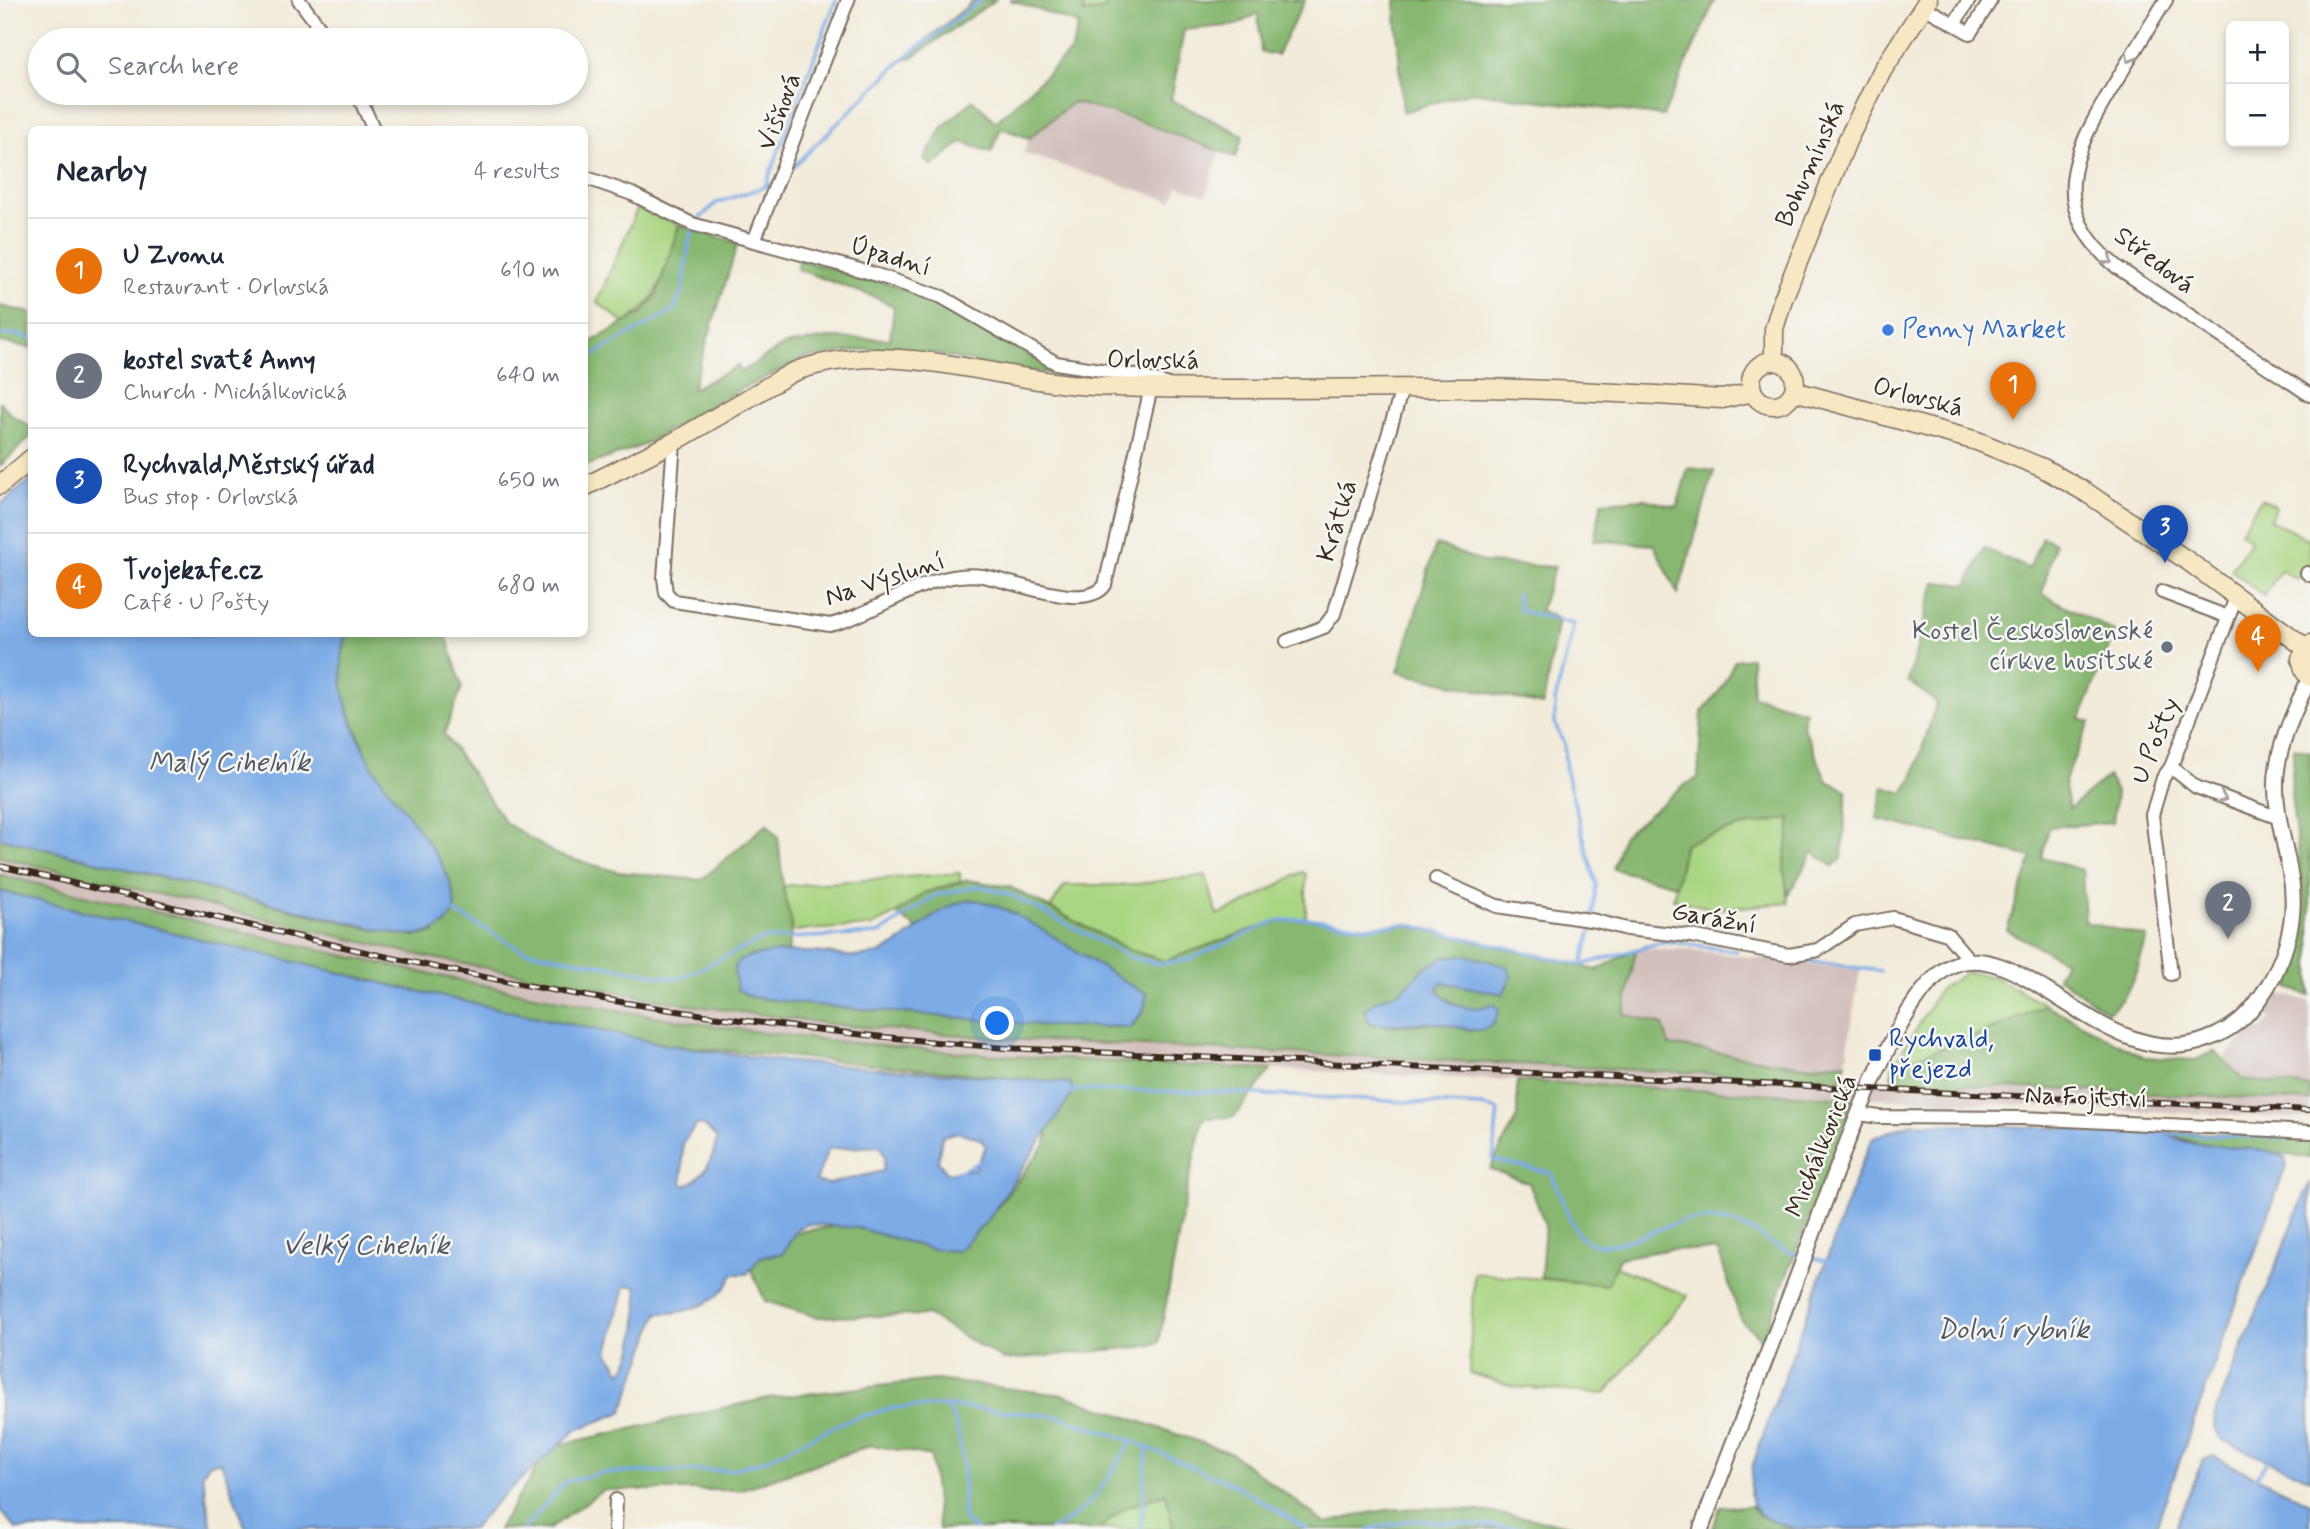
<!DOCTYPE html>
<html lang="en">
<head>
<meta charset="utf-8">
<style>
	:root { --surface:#fff; --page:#f2f2f3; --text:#1f2937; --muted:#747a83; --line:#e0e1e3; --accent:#0b8043 }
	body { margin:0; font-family:Mynerve,sans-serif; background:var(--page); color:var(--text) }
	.controls { position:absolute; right:21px; top:21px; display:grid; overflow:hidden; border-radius:10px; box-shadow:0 4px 10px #0003 }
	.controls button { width:63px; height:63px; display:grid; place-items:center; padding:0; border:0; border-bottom:2px solid var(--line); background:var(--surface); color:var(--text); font:35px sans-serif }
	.you { position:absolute; left:998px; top:1024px; width:24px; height:24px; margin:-18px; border:5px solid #fff; border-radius:50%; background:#1a73e8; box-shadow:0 0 0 10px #1a73e833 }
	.badge { display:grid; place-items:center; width:46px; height:46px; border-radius:50%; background:var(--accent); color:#fff; font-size:23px; font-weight:700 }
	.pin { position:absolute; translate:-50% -58px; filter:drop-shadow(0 2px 4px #0008) }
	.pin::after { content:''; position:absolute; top:37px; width:24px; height:21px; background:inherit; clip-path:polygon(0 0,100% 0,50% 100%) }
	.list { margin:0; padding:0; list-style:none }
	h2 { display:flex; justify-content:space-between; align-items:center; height:91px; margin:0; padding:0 28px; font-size:30px }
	h2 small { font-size:23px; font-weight:400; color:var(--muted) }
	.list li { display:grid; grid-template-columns:46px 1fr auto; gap:21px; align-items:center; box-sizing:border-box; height:105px; padding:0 28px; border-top:2px solid var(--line) }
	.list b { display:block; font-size:26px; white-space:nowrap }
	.list p { margin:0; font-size:23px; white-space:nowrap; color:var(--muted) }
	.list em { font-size:23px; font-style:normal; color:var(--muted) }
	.icon { flex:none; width:38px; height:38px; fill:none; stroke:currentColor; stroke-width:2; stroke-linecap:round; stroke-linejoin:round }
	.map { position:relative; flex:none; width:2310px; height:1529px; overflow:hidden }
	.search { position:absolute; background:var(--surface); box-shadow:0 4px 10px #0003; left:28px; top:28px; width:560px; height:77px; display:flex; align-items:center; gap:18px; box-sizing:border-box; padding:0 24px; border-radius:38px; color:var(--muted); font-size:26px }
	.panel { position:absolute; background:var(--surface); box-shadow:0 4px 10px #0003; left:28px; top:126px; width:560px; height:511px; border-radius:10px }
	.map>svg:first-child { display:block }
	.industrial { fill:#d1c0bc }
	.green { fill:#aad683; stroke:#728050; stroke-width:2 }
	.forest { fill:#87b771; stroke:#617048; stroke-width:2; fill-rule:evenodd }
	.water { fill:#7cabe6; stroke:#5c6a82; stroke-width:2; fill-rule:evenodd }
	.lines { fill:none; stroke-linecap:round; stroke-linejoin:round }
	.stream { stroke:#7cabe6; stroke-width:3.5 }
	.minor-casing { stroke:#7b6e60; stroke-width:16 }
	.tertiary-casing { stroke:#7b6e60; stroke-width:18 }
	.secondary-casing { stroke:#7b6e60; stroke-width:21 }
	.minor { stroke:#fff; stroke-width:12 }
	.tertiary { stroke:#fff; stroke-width:14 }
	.secondary { stroke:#f7e8c3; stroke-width:18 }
	.rail-casing { stroke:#3b2a1e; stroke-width:6 }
	.rail { stroke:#f6f6f2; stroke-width:3.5; stroke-dasharray:10; stroke-linecap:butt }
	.oneway { stroke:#a79f9a }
	.shop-dot { fill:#3f7fe0; stroke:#f6f6f2; stroke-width:2.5 }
	.worship-dot { fill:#6b7280; stroke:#f6f6f2; stroke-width:2.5 }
	.transit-dot { fill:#1a4fb4; stroke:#f6f6f2; stroke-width:2.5 }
	.labels { text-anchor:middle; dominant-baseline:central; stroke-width:5; stroke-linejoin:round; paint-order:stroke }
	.street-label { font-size:26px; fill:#3b2a1e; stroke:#f6f6f2 }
	.shop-label { font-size:26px; fill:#366cbe; stroke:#f6f6f2; text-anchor:start }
	.worship-label { font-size:26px; fill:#5b616d; stroke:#f6f6f2; text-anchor:end }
	.transit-label { font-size:26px; fill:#164399; stroke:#f6f6f2; text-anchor:start }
	.water-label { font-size:28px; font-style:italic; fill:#525764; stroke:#f6f6f2 }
</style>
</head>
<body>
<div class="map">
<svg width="2310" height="1529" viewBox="0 0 2310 1529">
	<rect width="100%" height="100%" fill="#f6f6f2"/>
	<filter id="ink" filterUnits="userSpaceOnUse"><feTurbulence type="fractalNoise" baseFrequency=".0143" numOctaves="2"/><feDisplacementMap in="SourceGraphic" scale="14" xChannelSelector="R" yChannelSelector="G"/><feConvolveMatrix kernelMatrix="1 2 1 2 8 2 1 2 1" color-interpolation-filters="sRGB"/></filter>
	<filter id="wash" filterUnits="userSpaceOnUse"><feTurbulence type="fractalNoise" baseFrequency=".00686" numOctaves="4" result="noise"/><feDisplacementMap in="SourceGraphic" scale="28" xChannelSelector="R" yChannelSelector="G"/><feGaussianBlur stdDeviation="1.57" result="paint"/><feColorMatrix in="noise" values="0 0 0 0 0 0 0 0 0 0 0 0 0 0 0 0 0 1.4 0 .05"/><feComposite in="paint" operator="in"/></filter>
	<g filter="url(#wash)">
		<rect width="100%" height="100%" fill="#f2ebda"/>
		<g class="industrial">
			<polygon points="1073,102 1220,151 1206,195 1178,186 1172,201 1023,153 1029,138"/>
			<polygon points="0,857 428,957 690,1005 839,1025 1006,1039 2310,1101 2310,1119 1005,1056 837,1042 687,1022 424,974 0,875"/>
			<polygon points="1636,949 1684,949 1860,970 1846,1062 1802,1066 1669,1045 1624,1014"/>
			<polygon points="2274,993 2310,1001 2310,1087 2244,1080 2223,1060 2252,1027 2262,1030 2270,1019 2264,1011"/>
		</g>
		<g class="green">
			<polygon points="1084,0 1108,0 1105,9 1083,13"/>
			<path d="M 638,207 L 679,225 C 666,265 663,301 624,323 L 597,302 Z"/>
			<polygon points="2261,499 2276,506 2270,520 2307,539 2310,536 2310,566 2307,565 2298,580 2281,570 2264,596 2231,570 2251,540 2240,532"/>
			<polygon points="1792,818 1784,868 1788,903 1714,909 1673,899 1685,843 1740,827"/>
			<polygon points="1302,872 1306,874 1306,918 1273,922 1165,961 1129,950 1050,908 1065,885 1129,885 1206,875 1217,915 1240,906"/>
			<polygon points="960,873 960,882 924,893 896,914 872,926 791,931 783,886"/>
			<polygon points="1967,972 1995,977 2046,1005 1986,1032 1893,1066 1940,989"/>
			<polygon points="1613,1266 1688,1296 1605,1394 1516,1387 1469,1373 1474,1273 1606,1285"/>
			<polygon points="1166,1493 1173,1529 1099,1529 1125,1508"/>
		</g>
		<g class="forest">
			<polygon points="975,0 995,0 911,58 902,60"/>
			<polygon points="1010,0 1084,0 1083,13 1105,9 1108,0 1305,0 1277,55 1261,52 1258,13 1236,25 1184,30 1171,100 1243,135 1236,157 1132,119 1073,102 1029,138 1001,128 991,152 962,142 932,166 924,159 943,127 973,100 996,122 1071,51 1079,24"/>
			<polygon points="1395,0 1715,0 1663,116 1470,92 1403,112"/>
			<polygon points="679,225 738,243 692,389 738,366 741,372 784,345 828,338 890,339 894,307 877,298 797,269 799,260 893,285 937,301 1032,357 1072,376 997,367 931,353 869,349 805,358 720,400 641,446 585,466 584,346 642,313 657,294"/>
			<polygon points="0,306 31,313 31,348 0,342"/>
			<polygon points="0,402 13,416 32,427 31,436 0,466"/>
			<polygon points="1688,468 1714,471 1678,594 1654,545 1594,540 1602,502 1644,499 1677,507"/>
			<path d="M 2042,537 L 2055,543 L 2042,594 L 2115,632 L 2080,719 L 2090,722 L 2064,781 L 2069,809 L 2108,776 L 2116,792 L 2113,822 L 2049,827 L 2042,858 L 2082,870 L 2085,922 L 2147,937 C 2139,964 2132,996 2108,1012 L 2057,977 L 2065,961 L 2007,930 L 2032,857 L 1877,819 L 1883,787 L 1903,793 L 1913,777 L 1937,702 L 1908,681 L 1935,582 L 1967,585 L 1984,548 L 2029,569 Z"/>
			<polygon points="1436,544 1485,563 1555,567 1540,610 1558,619 1543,705 1398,672"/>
			<path d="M 347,634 L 442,634 L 447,638 L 462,687 L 444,734 L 506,823 L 557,855 L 619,872 L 701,880 L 767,824 L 778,837 L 784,895 L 792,923 L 788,952 L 749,956 L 751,997 L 1052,1026 L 1131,1027 L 1143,1012 L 1147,994 L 1102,970 L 1008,910 L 946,909 L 919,930 L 896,914 L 924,893 L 967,880 L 1010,887 L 1129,950 L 1165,961 L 1273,922 L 1306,918 L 1365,926 L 1405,925 L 1597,970 L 1636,949 L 1624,1014 L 1663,1025 L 1669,1045 L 1802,1066 L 1846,1062 L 1840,1080 L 1006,1039 L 839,1025 L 690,1005 L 428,957 L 0,857 L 0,838 L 367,928 L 415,936 L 435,933 L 415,826 L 370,764 L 343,695 L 340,665 ZM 1427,966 L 1461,985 L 1442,982 L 1437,988 C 1445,1003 1466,1010 1482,1008 L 1474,1030 L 1438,1023 L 1387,1026 L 1370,1023 L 1364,1010 L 1373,1002 L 1401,991 Z"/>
			<polygon points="1751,658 1753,696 1805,711 1803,726 1827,781 1847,790 1842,858 1833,866 1813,852 1788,895 1784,868 1791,818 1740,827 1685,843 1676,885 1613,869 1623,836 1683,786 1698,778 1702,712 1721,689 1735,660"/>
			<polygon points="2294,748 2310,752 2310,996 2289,988 2305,910 2291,794"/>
			<path d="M 0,875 C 254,935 508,999 767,1033 C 934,1055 1103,1061 1271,1070 L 1234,1117 L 1203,1118 L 1187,1189 L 1159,1342 L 1148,1346 L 1004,1360 L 927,1315 L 817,1317 L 765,1301 L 751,1269 L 760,1257 L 783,1253 L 795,1232 L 839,1226 L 987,1221 L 1046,1143 L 1048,1129 L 1070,1083 L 667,1045 L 407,989 L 0,891 Z"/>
			<polygon points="2046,1005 2143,1057 2196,1060 2214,1051 2244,1080 2310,1087 2310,1101 1896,1082 1891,1076 1893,1066 1986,1032"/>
			<polygon points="1517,1081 1854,1098 1762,1340 1741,1320 1718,1251 1671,1249 1619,1258 1607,1285 1541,1278 1545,1224 1529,1183 1490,1169 1517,1117"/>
			<path d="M 2156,1131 L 2310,1138 L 2310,1158 C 2259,1150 2205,1149 2156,1131 Z"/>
			<path d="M 935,1380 L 1064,1395 L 1231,1453 L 1325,1523 C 1346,1519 1367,1512 1388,1510 C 1457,1503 1524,1517 1591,1529 L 1173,1529 L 1166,1493 L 1125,1508 L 1099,1529 L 939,1529 L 931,1456 L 872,1445 L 739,1490 L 603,1490 L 549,1529 L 498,1529 L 543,1458 L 559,1445 L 768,1398 Z"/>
			<polygon points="1751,1506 1758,1515 1796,1529 1712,1529 1720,1507"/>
		</g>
		<g class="water">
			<path d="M 31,479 L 32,634 L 347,634 C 333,679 348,720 370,762 C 386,794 482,889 447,922 C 432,936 417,936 397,934 L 0,838 L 0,505 Z"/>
			<path d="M 0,891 L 407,989 L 667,1045 L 782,1061 L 1070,1083 L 1074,1091 L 987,1221 L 958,1251 L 931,1249 L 858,1228 L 807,1224 L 797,1229 L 783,1253 L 760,1257 L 747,1274 L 733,1274 C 722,1303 688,1314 658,1313 L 622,1412 L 576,1430 L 497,1501 L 473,1529 L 246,1529 L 221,1462 L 210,1463 L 202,1473 L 212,1529 L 16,1529 L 0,1510 ZM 696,1125 L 703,1125 L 717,1138 C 713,1161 706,1174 686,1186 L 682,1183 L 683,1142 ZM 959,1132 L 980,1139 L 986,1146 L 975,1169 L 947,1173 L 938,1161 L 942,1136 ZM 880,1146 L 885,1157 L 883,1171 L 828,1184 L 816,1181 L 828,1149 ZM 636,1286 C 640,1306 637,1358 621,1372 L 608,1352 L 625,1286 Z"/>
			<path d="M 974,900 C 1019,905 1100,971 1147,994 L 1143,1012 L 1130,1027 L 1052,1026 L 813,1005 L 751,997 L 737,989 L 734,970 L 738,961 C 760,951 789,951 812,952 C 834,953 854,960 876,954 C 911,943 937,901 974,900 Z"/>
			<path d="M 1465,955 L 1507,966 L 1511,977 L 1503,994 L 1442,982 L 1437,988 C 1448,1009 1474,1011 1493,1004 L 1499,1010 C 1497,1017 1495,1025 1487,1028 C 1472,1035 1453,1024 1437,1023 C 1414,1021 1393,1027 1370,1023 L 1364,1011 L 1373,1002 L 1401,991 L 1427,966 L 1445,957 Z"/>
			<path d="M 1911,1123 L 2156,1131 L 2186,1142 L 2270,1151 L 2285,1158 L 2286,1166 L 2155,1529 L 1796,1529 C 1750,1515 1746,1511 1753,1464 L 1861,1164 L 1873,1138 Z"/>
			<polygon points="2310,1182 2310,1479 2222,1440 2214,1426 2216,1411"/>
			<polygon points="2213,1456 2310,1503 2310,1529 2174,1529 2203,1460"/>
		</g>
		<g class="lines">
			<g class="stream">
				<polyline points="782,178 902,60 981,0"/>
				<polyline points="765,187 836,0"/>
				<polyline points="697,221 716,203 773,184"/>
				<polyline points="0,335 16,334 32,339"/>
				<polyline points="584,360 674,310 683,289 689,241 694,228"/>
				<polyline points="1517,595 1520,611 1574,624 1555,701 1555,724 1564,744 1566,772 1596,884 1593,916"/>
				<polyline points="453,911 522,950 678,979 763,939 879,934 936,895 980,886 1011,895 1130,957 1160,964 1188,960 1273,922 1306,918 1368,927 1405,924 1582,965 1666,941 1736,951"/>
				<polyline points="1795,959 1880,971"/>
				<polyline points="1582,964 1593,924"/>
				<path d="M 1071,1093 L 1074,1090 L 1217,1092 L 1482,1106 L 1498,1110 L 1493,1160 L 1551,1173 C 1558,1189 1570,1226 1581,1237 C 1603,1260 1659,1226 1684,1221 C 1695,1219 1711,1219 1722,1221 C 1752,1224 1772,1249 1800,1255"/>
				<polyline points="2154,1133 2310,1139"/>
				<polyline points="954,1174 982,1161"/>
				<polyline points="1808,1257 1831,1262"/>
				<polyline points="948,1406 1056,1416 1132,1441"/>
				<polyline points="2256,1478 2271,1455"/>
				<path d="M 524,1529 L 565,1482 L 602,1473 L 731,1470 L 765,1460 L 845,1421 L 892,1408 L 948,1406 C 966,1443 964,1480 963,1520 L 976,1529"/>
				<path d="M 1050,1529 C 1089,1518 1110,1473 1132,1441 L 1237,1486 L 1307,1529"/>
				<polyline points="1141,1529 1147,1447"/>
				<polyline points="1369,1529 1412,1520 1533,1529"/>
			</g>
		</g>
	</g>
	<g filter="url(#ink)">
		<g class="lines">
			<g class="minor-casing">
				<g id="minor">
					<polyline points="299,0 329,40"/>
					<path d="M 2166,0 C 2148,29 2130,58 2112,88 C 2072,155 2046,209 2118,268 L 2310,395"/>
					<polyline points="1924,7 1970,33 1991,0"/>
					<polyline points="1954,24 1969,0"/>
					<polyline points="357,93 374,130"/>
					<polyline points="584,177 632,194 692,224 871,273 942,297 1056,363 1133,375 1166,384"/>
					<polyline points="754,241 848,0"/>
					<path d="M 674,442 L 664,578 L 666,593 L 674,601 L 830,625 C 879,613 930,569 982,576 C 1011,580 1086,613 1105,585 L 1151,388"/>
					<polyline points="2307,573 2310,575"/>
					<polyline points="2162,592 2228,617"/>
					<polyline points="1287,641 1324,627 1334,614 1402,389"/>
					<polyline points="2171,767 2196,787 2279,818"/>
					<polyline points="1436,879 1497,906 1596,921 1627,929 1691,936 1789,955 1818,950 1855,925 1893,918 1947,934 1969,960"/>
					<polyline points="2171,974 2152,815 2163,778 2171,767 2237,595"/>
					<polyline points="1859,1114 1879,1117 2022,1118 2310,1132"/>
					<polyline points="615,1529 616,1500"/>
				</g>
			</g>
			<g class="tertiary-casing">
				<path id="tertiary" d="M 1701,1529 C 1733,1443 1766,1357 1799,1272 C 1825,1204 1889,1003 1947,968 C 2016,926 2106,1077 2205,1040 C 2225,1033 2244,1020 2257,1002 C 2285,965 2299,918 2290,873 C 2285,843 2275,813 2276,782 C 2277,746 2295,710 2310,677"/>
			</g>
			<g class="secondary-casing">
				<g id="secondary">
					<polyline points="1774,361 1774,329 1783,299 1847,141 1882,71 1928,0"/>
					<circle cx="1773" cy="383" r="22"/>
					<polyline points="1794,391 1977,441 2043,468 2087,493 2188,561 2306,648"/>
					<polyline points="0,485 32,458"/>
					<path d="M 584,487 L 674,442 L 791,373 C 887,335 994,381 1093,386 C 1222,392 1351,387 1479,388 C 1560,389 1641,394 1722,399 L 1753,392"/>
					<polyline points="2310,644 2301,659 2305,672 2310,677"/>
				</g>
			</g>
			<use href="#minor" class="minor"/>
			<use href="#tertiary" class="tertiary"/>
			<use href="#secondary" class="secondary"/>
			<g class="rail-casing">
				<path id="rail" d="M 0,866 C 193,911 385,961 580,995 C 721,1020 863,1037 1006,1048 L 2310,1110"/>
			</g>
			<use href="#rail" class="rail"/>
		</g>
		<defs><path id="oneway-chevron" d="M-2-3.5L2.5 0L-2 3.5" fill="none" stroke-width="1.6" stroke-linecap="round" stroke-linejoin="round" transform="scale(1.75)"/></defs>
		<g class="oneway">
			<use href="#oneway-chevron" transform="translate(2130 58) rotate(121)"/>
			<use href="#oneway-chevron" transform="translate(2108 260) rotate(40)"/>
			<use href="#oneway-chevron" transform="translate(2222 798) rotate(22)"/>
		</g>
	</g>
	<circle class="shop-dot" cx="1888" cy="330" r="7"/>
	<circle class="worship-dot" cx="2167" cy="647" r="7"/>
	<rect class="transit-dot" x="1868" y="1048" width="14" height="14" rx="3.5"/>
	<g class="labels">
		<g class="street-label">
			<text transform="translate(780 112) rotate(-69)">Višňová</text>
			<text transform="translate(1811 164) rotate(-66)">Bohumínská</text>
			<text transform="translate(890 257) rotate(17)">Úpadní</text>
			<text transform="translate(2154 261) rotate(37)">Středová</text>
			<text transform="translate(1153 361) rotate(1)">Orlovská</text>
			<text transform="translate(1918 398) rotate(15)">Orlovská</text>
			<text transform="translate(1338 521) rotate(-73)">Krátká</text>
			<text transform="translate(885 580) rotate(-18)">Na Výsluní</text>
			<text transform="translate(2156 741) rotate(-68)">U Pošty</text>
			<text transform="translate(1714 919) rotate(10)">Garážní</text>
			<text transform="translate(2086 1098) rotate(2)">Na Fojtství</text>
			<text transform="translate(1822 1146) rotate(-68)">Michálkovická</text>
		</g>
		<g class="shop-label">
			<text x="1902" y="330">Penny Market</text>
		</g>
		<g class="worship-label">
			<text x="2153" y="632">Kostel Československé<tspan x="2153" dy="30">církve husitské</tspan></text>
		</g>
		<g class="transit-label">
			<text x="1889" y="1040">Rychvald,<tspan x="1889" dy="30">přejezd</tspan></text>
		</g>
		<g class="water-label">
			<text x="229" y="763">Malý Cihelník</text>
			<text x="366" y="1246">Velký Cihelník</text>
			<text x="2013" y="1330">Dolní rybník</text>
		</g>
	</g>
</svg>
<div class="controls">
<button>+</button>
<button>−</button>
</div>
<div class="you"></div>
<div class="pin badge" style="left:2013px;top:420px;background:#e8710a">1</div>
<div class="pin badge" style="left:2228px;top:939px;background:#6b7280">2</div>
<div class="pin badge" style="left:2165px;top:563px;background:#1a4fb4">3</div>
<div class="pin badge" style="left:2258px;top:672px;background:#e8710a">4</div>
<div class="search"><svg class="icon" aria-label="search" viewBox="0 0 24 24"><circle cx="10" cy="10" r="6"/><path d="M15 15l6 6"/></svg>Search here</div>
<section class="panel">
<h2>Nearby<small>4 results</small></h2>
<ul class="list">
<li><span class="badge" style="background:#e8710a">1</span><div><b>U Zvonu</b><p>Restaurant · Orlovská</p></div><em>610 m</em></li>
<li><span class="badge" style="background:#6b7280">2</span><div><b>kostel svaté Anny</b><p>Church · Michálkovická</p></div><em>640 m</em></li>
<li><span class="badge" style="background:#1a4fb4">3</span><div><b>Rychvald,Městský úřad</b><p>Bus stop · Orlovská</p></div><em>650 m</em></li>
<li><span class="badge" style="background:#e8710a">4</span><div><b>Tvojekafe.cz</b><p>Café · U Pošty</p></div><em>680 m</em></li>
</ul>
</section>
</div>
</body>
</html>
